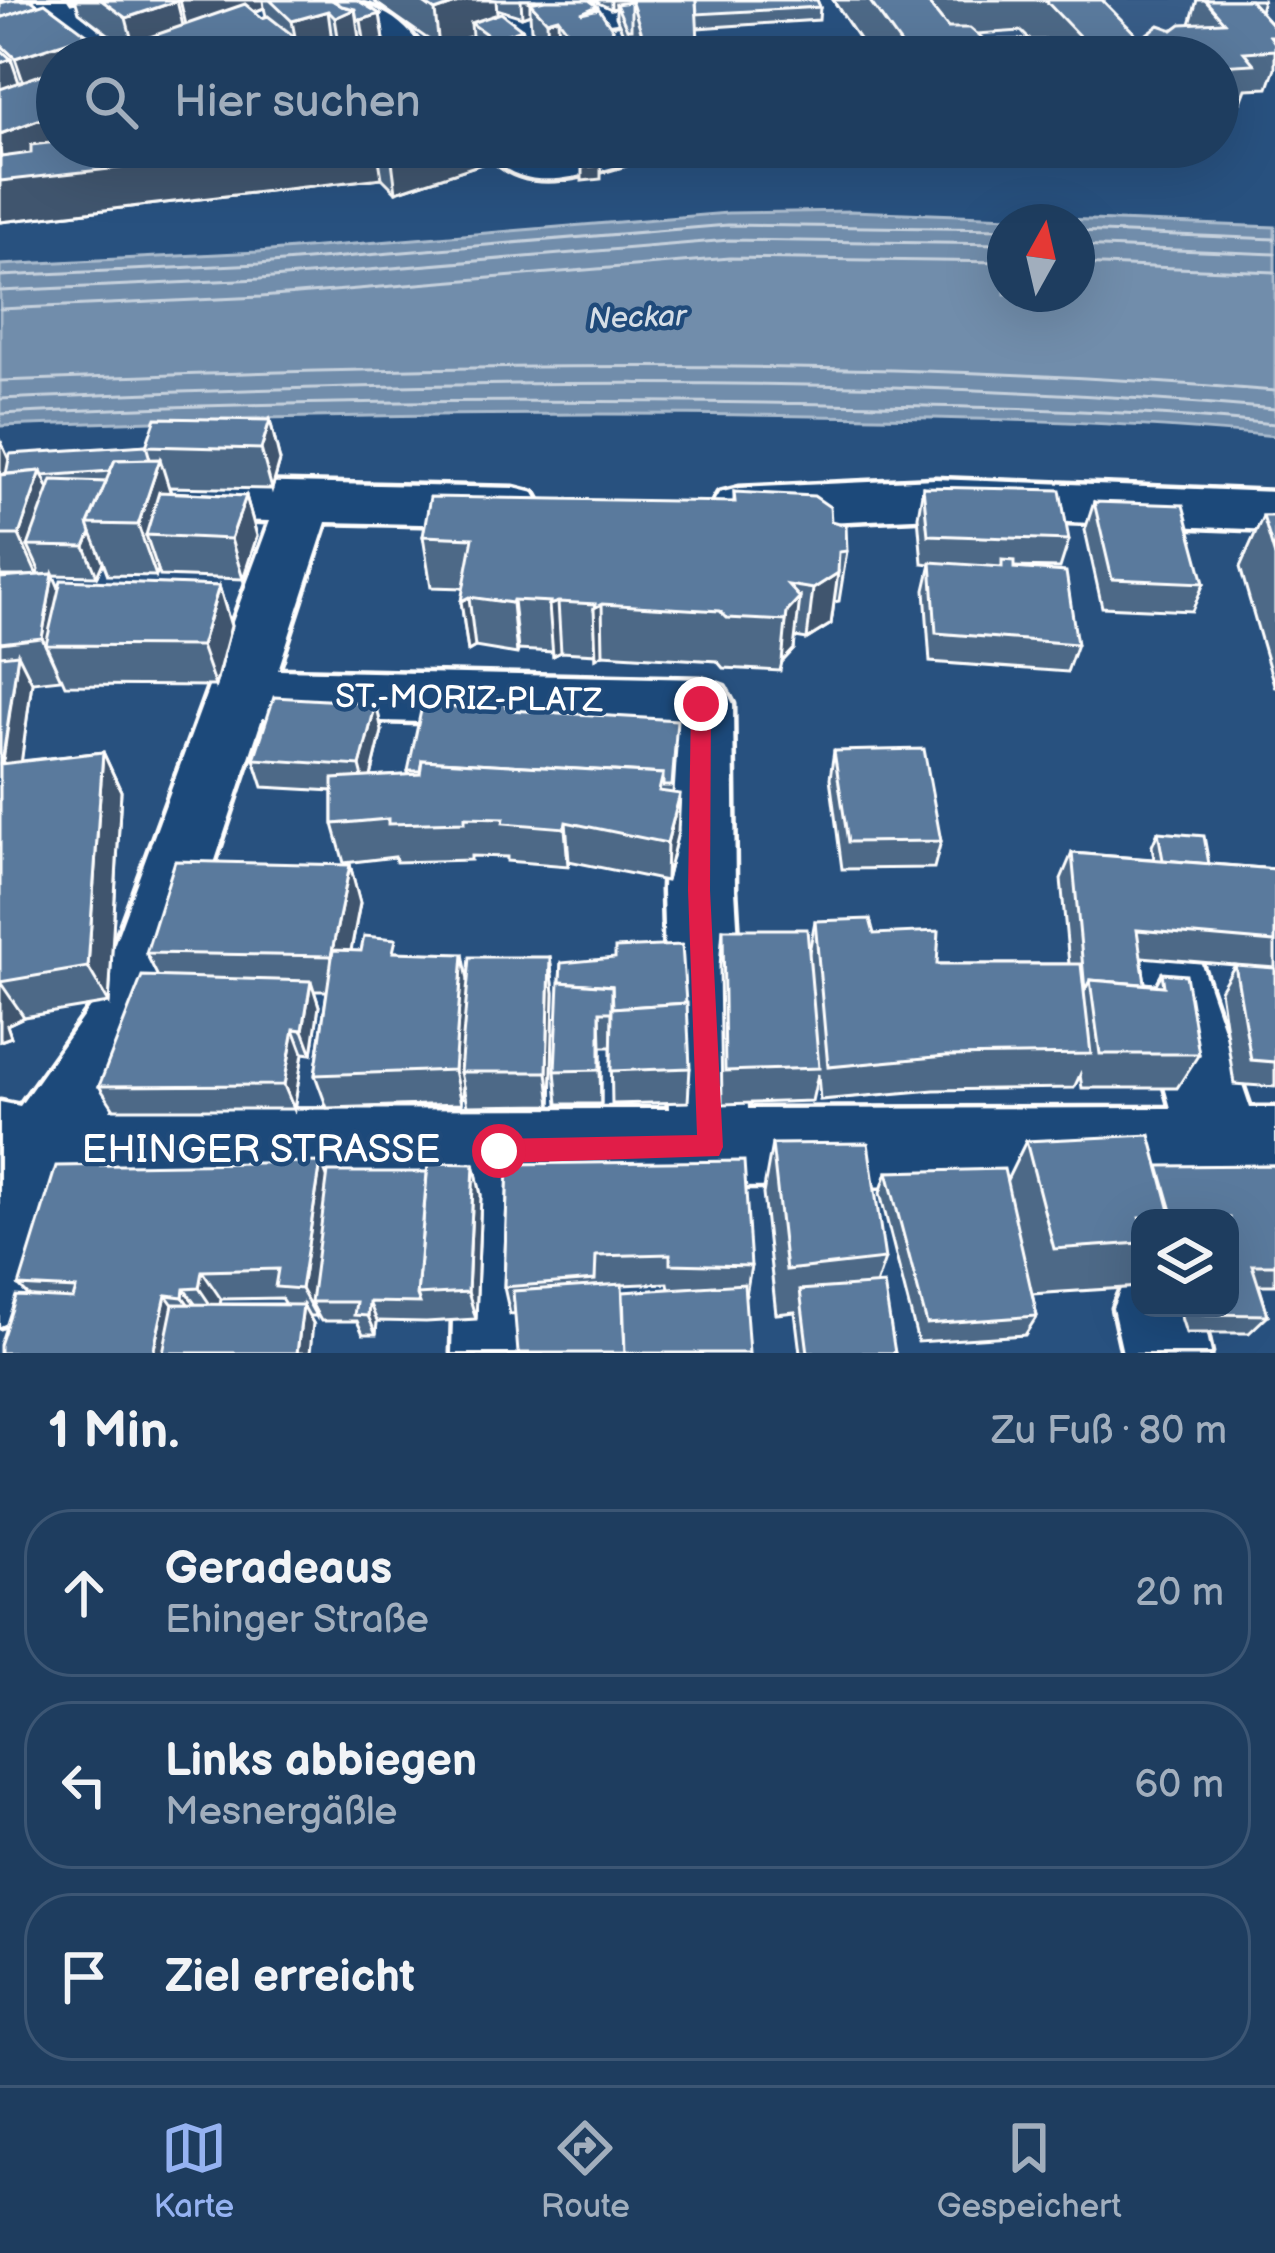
<!DOCTYPE html>
<html lang="de">
<head>
<meta charset="utf-8">
<style>
	:root { --surface:#1e3d5f; --page:#2b4868; --text:#f1f3f6; --muted:#a1aebd; --line:#3c5674; --accent:#95b2f1 }
	body { margin:0; font-family:"Balsamiq Sans",sans-serif; background:var(--page); color:var(--text) }
	.controls { position:absolute; right:36px; bottom:36px; display:grid; overflow:hidden; border-radius:24px; box-shadow:0 12px 48px #0002 }
	.controls button { width:108px; height:108px; display:grid; place-items:center; padding:0; border:0; border-bottom:3px solid var(--line); background:var(--surface); color:var(--text); font:60px sans-serif }
	.compass { position:absolute; left:987px; top:204px; width:108px; height:108px; border-radius:50%; background:var(--surface); box-shadow:0 12px 48px #0002; rotate:8deg }
	.stop { position:absolute; width:36px; height:36px; margin:-27px; border:9px solid #e11d48; border-radius:50%; background:#fff }
	.stop.end { background:#e11d48; border-color:#fff; box-shadow:0 3px 12px #0008 }
	.list { margin:0; padding:0; list-style:none }
	h2 { display:flex; justify-content:space-between; align-items:center; height:156px; margin:0; padding:0 48px; font-size:51px }
	h2 small { font-size:39px; font-weight:400; color:var(--muted) }
	.list li { display:grid; grid-template-columns:78px 1fr auto; gap:36px; align-items:center; box-sizing:border-box; height:168px; margin:0 24px 24px; padding:0 24px; border:3px solid var(--line); border-radius:48px }
	.list b { display:block; font-size:45px; white-space:nowrap }
	.list p { margin:0; font-size:39px; white-space:nowrap; color:var(--muted) }
	.list em { font-size:39px; font-style:normal; color:var(--muted) }
	.icon { flex:none; width:66px; height:66px; fill:none; stroke:currentColor; stroke-width:2; stroke-linecap:round; stroke-linejoin:round }
	.map { position:relative; flex:none; width:1275px; height:1353px; overflow:hidden }
	.search { position:absolute; background:var(--surface); box-shadow:0 12px 48px #0002; left:36px; right:36px; top:36px; height:132px; display:flex; align-items:center; gap:30px; box-sizing:border-box; padding:0 42px; border-radius:66px; color:var(--muted); font-size:45px }
	.sheet { height:732px; background:var(--surface) }
	nav { display:flex; justify-content:space-around; align-items:center; box-sizing:border-box; height:168px; border-top:3px solid var(--line); background:var(--surface); font-size:33px; color:var(--muted) }
	nav a { display:grid; justify-items:center; gap:6px }
	nav .on { color:var(--accent) }
	.map>svg:first-child { display:block }
	.built { fill:#375d88 }
	.water { fill:#718dab; stroke:#aabbcd; stroke-width:3; fill-rule:evenodd }
	.lines { fill:none; stroke-linecap:round; stroke-linejoin:round }
	.shore { stroke:#c6d1dd; stroke-width:3 }
	.minor-casing { stroke:#fff; stroke-width:9 }
	.minor { fill:#1f4a7a; fill-rule:evenodd }
	.wall { fill:#4d6987; stroke:#fff; stroke-width:3; fill-rule:evenodd }
	.shaded-wall { fill:#3f556e; stroke:#fff; stroke-width:3 }
	.building { fill:#5a7a9d; stroke:#fff; stroke-width:3 }
	.route { fill:#e11d48 }
	.labels { text-anchor:middle; dominant-baseline:central; stroke-width:9; stroke-linejoin:round; paint-order:stroke }
	.far-water-label { font-size:30px; font-style:italic; fill:#d4dde6; stroke:#1f4a7a }
	.street-label { font-size:33px; fill:#fff; stroke:#1f4a7a }
	.near-street-label { font-size:39px; fill:#fff; stroke:#1f4a7a }
</style>
</head>
<body>
<div class="map">
<svg width="1275" height="1353" viewBox="0 0 1275 1353">
	<rect width="100%" height="100%" fill="#28517f"/>
	<filter id="ink" filterUnits="userSpaceOnUse"><feTurbulence type="fractalNoise" baseFrequency=".00833" numOctaves="2"/><feDisplacementMap in="SourceGraphic" scale="24" xChannelSelector="R" yChannelSelector="G"/><feConvolveMatrix kernelMatrix="1 2 1 2 8 2 1 2 1" color-interpolation-filters="sRGB"/></filter>
	<g filter="url(#ink)">
		<polygon class="built" points="1003,0 1275,0 1275,36 1258,75 1268,88 1233,90 1241,102 1218,103 1218,57 871,57 861,42 1020,31"/>
		<path class="water" d="M 851,211 L 1275,227 L 1275,436 C 1120,421 967,418 811,416 C 541,411 270,416 0,426 L 0,265 L 258,252 L 728,213 ZM 1005,222 L 1077,222 L 1077,294 L 1005,294 Z"/>
		<g class="lines">
			<g class="shore">
				<polyline points="1077,231 1275,239"/>
				<polyline points="1077,246 1275,254"/>
				<polyline points="1077,264 1275,272"/>
				<polyline points="0,276 259,264 728,225 1005,229"/>
				<polyline points="0,291 260,279 729,240 1005,244"/>
				<polyline points="0,309 261,297 730,258 1005,262"/>
				<path d="M 0,381 C 424,365 852,355 1275,391"/>
				<path d="M 0,399 C 423,381 853,372 1275,409"/>
				<path d="M 0,414 C 255,401 510,399 765,403 C 936,406 1105,408 1275,424"/>
			</g>
			<g class="minor-casing">
				<g id="minor">
					<polygon points="19,0 116,0 110,8 82,16 132,57 87,57 47,25 0,37 0,14 25,8"/>
					<path d="M 316,0 C 360,0 395,8 421,47 L 418,57 L 378,57 L 382,47 Z"/>
					<polygon points="433,0 486,0 521,13 614,0 763,0 757,8 686,12 518,36 439,8"/>
					<path d="M 484,147 L 531,147 L 538,153 L 556,154 L 584,147 L 657,147 L 651,156 C 596,170 523,205 484,147 Z"/>
					<path d="M 97,479 L 514,488 L 534,493 L 542,507 L 534,521 L 514,526 L 326,522 L 278,670 L 701,679 L 724,687 L 733,704 L 735,890 L 748,1109 L 1171,1108 L 1135,979 L 1146,955 L 1172,946 L 1198,955 L 1250,1108 L 1275,1108 L 1275,1186 L 540,1187 L 540,1353 L 452,1353 L 457,1188 L 68,1188 L 30,1313 L 0,1326 L 0,1102 L 20,1106 L 93,1003 L 270,521 L 97,517 L 0,526 L 0,488 ZM 262,718 L 668,728 L 663,890 L 669,1109 L 110,1110 L 162,1021 Z"/>
					<polygon points="935,479 1275,492 1275,530 935,517 739,526 719,521 711,507 719,493 739,488"/>
					<polygon points="1140,1272 1140,1308 1201,1308 1211,1353 1123,1353 1113,1308 1126,1277"/>
				</g>
			</g>
			<use href="#minor" class="minor"/>
		</g>
		<g class="wall">
			<path d="M 0,0 L 38,5 L 88,35 L 94,56 L 124,46 L 79,12 L 76,2 L 71,3 L 69,0 L 357,0 L 380,14 L 384,40 L 365,46 L 360,45 L 341,55 L 333,48 L 310,55 L 57,57 L 57,147 L 505,147 L 506,156 L 396,192 L 382,178 L 0,222 ZM 264,8 L 266,16 L 262,18 L 255,12 Z"/>
			<polygon points="372,0 589,0 597,6 622,57 569,57 559,44 548,47 531,29 530,14 522,17 497,9 497,15 522,29 523,43 494,52 472,36 439,47"/>
			<polygon points="592,0 817,0 820,7 819,20 697,28 697,57 635,57 631,42 627,42 616,17 616,8 611,9"/>
			<path d="M 833,0 L 1102,0 L 1140,39 L 1190,24 L 1197,0 L 1263,0 L 1260,11 L 1275,28 L 1275,68 L 1268,88 L 1246,89 L 1241,102 L 1218,103 L 1218,57 L 871,57 ZM 1021,31 L 1030,40 L 984,40 L 977,34 Z"/>
			<polygon points="525,147 575,147 539,159"/>
			<polygon points="674,147 717,147 716,156 677,158"/>
			<polygon points="270,420 280,461 272,489 169,487 171,492 246,496 257,536 243,579 160,576 158,570 156,576 108,575 103,562 97,576 53,575 59,588 219,586 231,626 215,686 65,685 61,676 61,679 32,682 21,761 103,752 121,791 109,1003 24,1017 7,1025 11,1037 0,1041 0,578 31,576 0,576 0,439 9,460 146,445"/>
			<polygon points="923,487 1069,540 1060,568 1014,567 1077,644 1067,672 930,662 925,590 931,564 922,563 918,516"/>
			<polygon points="734,492 831,521 847,551 839,601 834,602 831,624 807,639 795,637 794,649 782,662 780,671 723,668 717,661 603,654 596,658 596,654 561,652 553,656 553,652 518,650 517,654 475,647 468,651 461,601 464,588 431,587 423,536 734,502"/>
			<polygon points="1094,502 1204,583 1192,611 1102,607 1085,530"/>
			<polygon points="1263,516 1275,516 1275,688 1240,567"/>
			<polygon points="376,703 382,731 371,777 409,775 408,771 510,710 676,747 673,793 678,832 666,881 569,861 568,866 507,861 507,857 471,856 471,860 396,862 395,857 344,863 333,824 333,791 263,787 254,759"/>
			<polygon points="834,751 941,841 934,868 842,869 830,778"/>
			<polygon points="1158,832 1209,864 1275,869 1275,1087 1234,1084 1220,990 1235,965 1141,957 1145,983 1156,984 1162,973 1199,1054 1177,1088 1082,1088 1080,1075 1074,1088 934,1090 820,1100 818,1074 812,1101 722,1104 720,966 723,929 809,952 815,921 874,934 937,964 1069,964 1061,879 1072,853 1154,859 1152,846"/>
			<polygon points="350,865 360,903 351,951 399,952 468,979 550,957 554,993 551,1105 467,1106 463,1086 461,1104 327,1108 315,1075 327,991 314,991 319,1006 312,1054 303,1053 294,1109 114,1109 99,1086 158,977 146,953"/>
			<polygon points="561,963 690,1068 688,1102 612,1104 611,1047 601,1047 601,1104 558,1104 555,1071"/>
			<polygon points="1026,1141 1158,1167 1275,1165 1275,1285 1259,1285 1268,1315 1249,1333 1186,1333 1178,1308 1230,1308 1230,1218 1140,1218 1140,1287 1032,1294 1037,1316 1025,1335 918,1342 880,1193 887,1172 1007,1180"/>
			<polygon points="772,1144 885,1259 876,1285 895,1353 800,1353 795,1312 776,1314 763,1194"/>
			<path d="M 474,1164 L 481,1195 L 476,1319 L 426,1322 L 377,1321 L 376,1334 L 363,1334 L 357,1321 L 321,1321 L 316,1312 L 316,1316 L 309,1316 L 313,1323 L 30,1297 L 19,1286 L 327,1177 L 427,1172 ZM 281,1298 L 285,1304 L 220,1304 L 221,1299 Z"/>
			<path d="M 508,1164 L 751,1266 L 746,1295 L 510,1314 L 504,1287 ZM 668,1283 L 669,1289 L 623,1293 L 597,1286 Z"/>
		</g>
		<g class="shaded-wall">
			<polygon points="180,0 263,0 264,8 189,37"/>
			<polygon points="467,0 496,0 498,27 471,23 472,36 439,47 435,11"/>
			<polygon points="521,0 535,0 536,9 530,3 530,14 522,17"/>
			<polygon points="611,0 633,0 617,7 616,4 616,8 611,9"/>
			<polygon points="177,1 186,38 136,56 126,18"/>
			<polygon points="355,9 360,46 341,55 335,18"/>
			<polygon points="328,11 333,48 310,55 310,57 283,57 298,52 292,21"/>
			<polygon points="380,14 384,40 365,46 361,20"/>
			<polygon points="558,18 559,44 548,47 547,21"/>
			<polygon points="522,29 523,43 494,52 493,39"/>
			<polygon points="88,35 95,57 57,57 57,86 28,96 15,58"/>
			<polygon points="11,59 24,97 0,105 0,63"/>
			<polygon points="57,113 57,147 377,147 382,178 0,222 0,134"/>
			<polygon points="410,147 505,147 506,156 396,192 391,153"/>
			<polygon points="539,147 575,147 539,159"/>
			<polygon points="601,165 601,179 582,181 582,167"/>
			<polygon points="270,420 280,461 272,489 261,449"/>
			<polygon points="0,440 13,469 0,476"/>
			<polygon points="160,459 176,510 146,535 158,570 156,576 138,525"/>
			<polygon points="41,471 58,512 28,546 39,570 37,575 19,535"/>
			<polygon points="246,496 257,536 243,579 231,539"/>
			<polygon points="91,533 103,562 97,576 85,547"/>
			<polygon points="838,573 831,624 807,639 813,589"/>
			<polygon points="53,574 70,614 46,645 61,679 42,638"/>
			<polygon points="219,586 231,626 215,686 201,646"/>
			<polygon points="469,597 475,647 468,651 461,601"/>
			<polygon points="800,598 794,649 782,662 787,612"/>
			<polygon points="513,600 518,650 517,654 512,603"/>
			<polygon points="558,602 561,652 553,656 549,605"/>
			<polygon points="602,604 603,654 596,658 594,608"/>
			<polygon points="18,654 32,682 16,802 1,775"/>
			<polygon points="376,703 382,731 367,793 360,766"/>
			<polygon points="103,752 121,791 109,1003 88,967"/>
			<polygon points="680,794 678,832 666,881 667,843"/>
			<polygon points="566,822 569,861 568,866 565,828"/>
			<polygon points="350,865 360,903 343,992 331,956"/>
			<polygon points="463,954 470,990 460,1072 463,1086 461,1104 454,1070"/>
			<polygon points="550,957 554,993 551,1105 547,1072"/>
			<polygon points="311,981 319,1006 312,1054 303,1030"/>
			<polygon points="0,982 24,1017 7,1025 11,1037 0,1041"/>
			<polygon points="600,1012 601,1047 601,1104 600,1070"/>
			<polygon points="294,1029 303,1053 294,1109 284,1085"/>
			<polygon points="321,1162 334,1194 311,1302 316,1312 316,1316 301,1289"/>
			<polygon points="474,1164 481,1195 476,1319 468,1292"/>
			<polygon points="202,1271 221,1299 218,1316 199,1288"/>
			<polygon points="184,1289 204,1316 203,1324 183,1297"/>
			<polygon points="166,1295 186,1323 180,1353 153,1353"/>
			<polygon points="369,1302 377,1321 376,1334 368,1316"/>
			<polygon points="303,1305 313,1323 310,1353 297,1353"/>
		</g>
		<g class="building">
			<polygon points="12,0 31,0 38,5 0,18 0,3"/>
			<polygon points="101,0 176,0 177,1 126,18"/>
			<polygon points="270,0 332,0 342,6 355,9 335,18 328,11 292,21"/>
			<polygon points="332,0 357,0 380,14 361,20 357,19 355,9 342,6"/>
			<polygon points="419,0 467,0 435,11"/>
			<polygon points="545,0 589,0 597,6 581,13 599,9 613,30 622,57 577,57 570,34 558,18 547,21 530,3"/>
			<polygon points="631,0 696,0 698,42 645,43"/>
			<polygon points="696,0 817,0 820,7 697,14"/>
			<polygon points="869,0 926,0 948,28 970,28 984,40 1083,40 1045,0 1102,0 1158,57 910,57"/>
			<polygon points="1205,0 1250,0 1275,28 1275,36 1270,36 1275,43 1275,50 1244,52 1254,64 1218,66 1218,57 1172,57 1169,53 1155,54 1140,39 1159,25 1173,30 1181,24 1224,22"/>
			<polygon points="631,2 631,29 627,29 616,4"/>
			<polygon points="45,3 88,35 15,58 0,44 0,18"/>
			<polygon points="245,4 262,18 268,16 309,48 283,57 92,57"/>
			<polygon points="501,13 522,29 493,39 471,23"/>
			<polygon points="0,49 11,59 0,63"/>
			<polygon points="424,52 430,57 408,57"/>
			<polygon points="57,69 57,113 0,134 0,89"/>
			<polygon points="57,142 57,147 310,147 0,181 0,146 1,157 31,153 31,145"/>
			<polygon points="384,147 410,147 391,153"/>
			<polygon points="597,149 601,165 582,167 578,151"/>
			<polygon points="156,418 270,420 261,449 146,446"/>
			<polygon points="146,445 150,459 115,460 110,471 43,476 41,471 6,474 10,454"/>
			<polygon points="160,459 138,525 88,524 115,460"/>
			<polygon points="41,471 19,535 0,535 0,475"/>
			<polygon points="52,480 106,482 88,524 91,533 85,547 28,546"/>
			<polygon points="923,487 1060,490 1069,540 928,535"/>
			<polygon points="159,492 246,496 231,539 146,535"/>
			<polygon points="734,492 814,496 830,507 831,521 846,525 847,551 839,552 838,573 813,589 788,585 800,598 787,612 786,621 727,618 720,611 602,604 594,608 595,604 558,602 549,605 550,602 513,600 512,603 469,597 461,601 473,538 423,536 430,497 735,502"/>
			<polygon points="1094,502 1183,505 1204,583 1112,579"/>
			<polygon points="1263,516 1275,516 1275,556"/>
			<polygon points="1002,560 1014,561 1014,568 1066,572 1077,644 936,633 931,562 1002,567"/>
			<polygon points="53,574 42,638 0,643 0,578"/>
			<polygon points="61,580 219,586 201,646 46,645"/>
			<polygon points="18,654 2,763 0,764 0,656"/>
			<polygon points="495,695 510,710 677,720 672,786 663,786 663,774 422,760 420,771 408,771 422,706 473,708"/>
			<polygon points="274,697 376,703 360,766 254,759"/>
			<polygon points="924,749 941,841 848,842 834,751"/>
			<polygon points="103,752 88,967 0,982 0,764"/>
			<polygon points="422,760 663,774 659,791 680,794 667,843 566,822 565,828 503,823 504,818 465,817 465,822 388,824 388,819 333,824 333,779 420,774"/>
			<polygon points="1158,832 1204,836 1209,864 1163,860"/>
			<polygon points="1072,853 1275,869 1275,942 1137,930 1145,983 1157,985 1090,980 1085,990"/>
			<polygon points="175,861 350,865 331,956 146,953"/>
			<polygon points="870,919 874,934 939,931 937,964 1081,964 1091,1054 946,1056 828,1067 815,921"/>
			<polygon points="723,929 807,929 819,1068 725,1071"/>
			<polygon points="364,936 396,939 393,952 463,954 454,1070 315,1075 333,950 361,951"/>
			<polygon points="682,945 686,1003 613,1008 612,986 560,982 561,963 615,958 615,948"/>
			<polygon points="470,957 550,957 547,1072 460,1072"/>
			<polygon points="1235,965 1275,968 1275,1062 1251,1060"/>
			<polygon points="1162,973 1186,975 1199,1054 1100,1054 1090,980 1164,986"/>
			<polygon points="142,976 311,981 303,1030 294,1029 284,1085 99,1086"/>
			<polygon points="559,982 612,986 612,1012 600,1012 600,1070 555,1071"/>
			<polygon points="687,1003 690,1068 611,1071 612,1008"/>
			<polygon points="1150,1135 1172,1218 1140,1218 1140,1243 1054,1249 1026,1141"/>
			<polygon points="868,1143 885,1259 786,1270 772,1144"/>
			<polygon points="744,1161 751,1266 670,1264 670,1254 596,1256 595,1280 504,1287 508,1164"/>
			<polygon points="321,1162 301,1289 275,1287 278,1269 202,1271 199,1288 184,1289 183,1297 166,1295 153,1353 0,1353 0,1345 16,1296 73,1299 76,1289 19,1286 56,1166"/>
			<polygon points="428,1163 474,1164 468,1292 417,1295"/>
			<polygon points="1275,1165 1275,1265 1252,1265 1268,1315 1203,1314 1201,1308 1230,1308 1230,1218 1174,1218 1159,1166"/>
			<polygon points="1004,1169 1037,1316 927,1324 887,1172"/>
			<polygon points="328,1172 427,1172 417,1295 420,1303 369,1302 368,1316 354,1315 356,1302 311,1302"/>
			<polygon points="622,1284 625,1353 518,1353 513,1291"/>
			<polygon points="744,1284 749,1353 625,1353 623,1292"/>
			<polygon points="884,1284 895,1353 808,1353 800,1290"/>
			<polygon points="173,1304 303,1305 297,1353 163,1353"/>
		</g>
	</g>
	<polygon class="route" points="701,696 711,704 710,890 723,1147 719,1156 499,1163 490,1160 486,1151 490,1142 499,1139 697,1135 688,890 691,704"/>
	<g class="labels">
		<g class="far-water-label">
			<text transform="translate(637 318) rotate(-2)">Neckar</text>
		</g>
		<g class="street-label">
			<text transform="translate(469 699) rotate(1)">ST.-MORIZ-PLATZ</text>
		</g>
		<g class="near-street-label">
			<text x="261" y="1150">EHINGER STRASSE</text>
		</g>
	</g>
</svg>
<div class="controls">
<button><svg class="icon" aria-label="layers" viewBox="0 0 24 24"><path d="M12 4l9 5-9 5-9-5zM3 14l9 5 9-5"/></svg></button>
</div>
<svg class="compass" viewBox="-18 -18 36 36"><path d="M0-13l5 13h-10z" fill="#e53935"/><path d="M0 13l5-13h-10z" fill="#a1aebd"/></svg>
<div class="stop" style="left:499px;top:1151px"></div>
<div class="stop end" style="left:701px;top:704px"></div>
<div class="search"><svg class="icon" aria-label="search" viewBox="0 0 24 24"><circle cx="10" cy="10" r="6"/><path d="M15 15l6 6"/></svg>Hier suchen</div>
</div>
<section class="sheet">
<h2>1 Min.<small>Zu Fuß · 80 m</small></h2>
<ul class="list">
<li><svg class="icon" aria-label="ahead" viewBox="0 0 24 24"><path d="M12 20V5M6 11l6-6 6 6"/></svg><div><b>Geradeaus</b><p>Ehinger Straße</p></div><em>20 m</em></li>
<li><svg class="icon" aria-label="left" viewBox="0 0 24 24"><path d="M17 20v-9H6M10 6l-5 5 5 5"/></svg><div><b>Links abbiegen</b><p>Mesnergäßle</p></div><em>60 m</em></li>
<li><svg class="icon" aria-label="arrive" viewBox="0 0 24 24"><path d="M6 21V4h12l-3 4 3 4H6"/></svg><div><b>Ziel erreicht</b></div></li>
</ul>
</section>
<nav>
<a class="on"><svg class="icon" aria-label="map" viewBox="0 0 24 24"><path d="M3 6l6-2 6 2 6-2v14l-6 2-6-2-6 2zM9 4v14M15 6v14"/></svg>Karte</a>
<a><svg class="icon" aria-label="directions" viewBox="0 0 24 24"><path d="M12 3l9 9-9 9-9-9zM9 14v-3h6M13 9l2 2-2 2"/></svg>Route</a>
<a><svg class="icon" aria-label="saved" viewBox="0 0 24 24"><path d="M7 4h10v16l-5-4-5 4z"/></svg>Gespeichert</a>
</nav>
</body>
</html>
